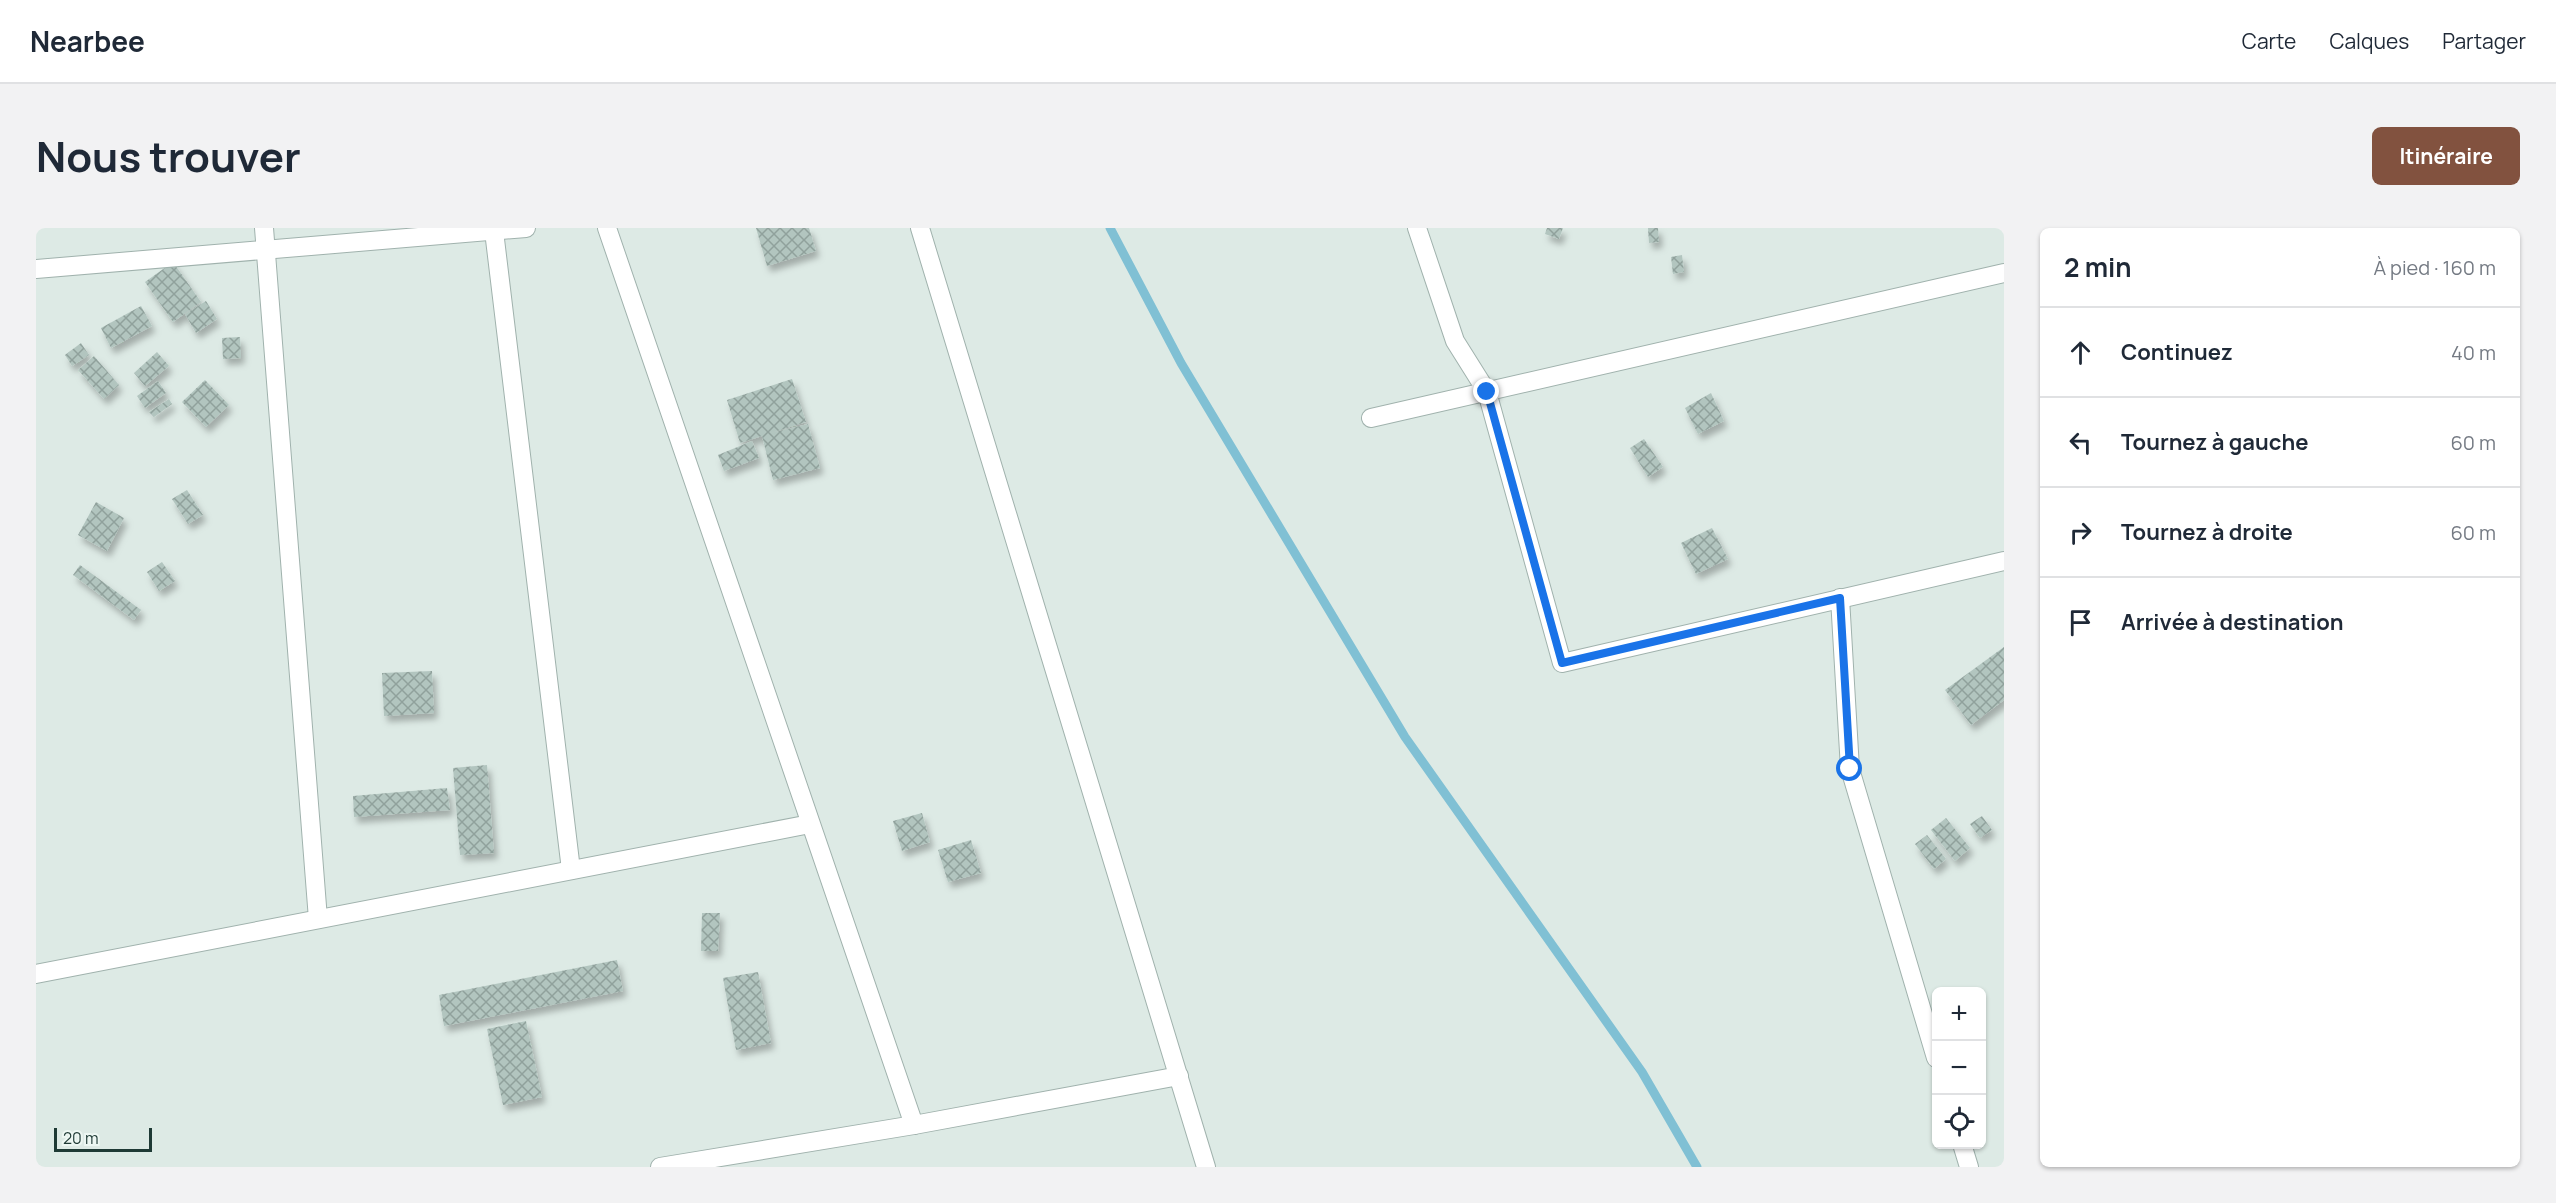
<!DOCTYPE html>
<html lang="fr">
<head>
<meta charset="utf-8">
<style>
	:root { --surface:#fff; --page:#f2f2f3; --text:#1f2937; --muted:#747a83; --line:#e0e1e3; --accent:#82523f }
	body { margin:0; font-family:Manrope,sans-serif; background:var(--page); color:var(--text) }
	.controls { position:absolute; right:18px; bottom:18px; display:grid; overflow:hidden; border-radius:9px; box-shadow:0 2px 4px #0004 }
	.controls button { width:54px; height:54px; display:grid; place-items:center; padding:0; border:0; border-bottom:2px solid var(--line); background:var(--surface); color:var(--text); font:30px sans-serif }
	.scale { position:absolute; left:18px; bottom:15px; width:98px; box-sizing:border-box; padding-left:6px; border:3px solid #1e3a35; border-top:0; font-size:16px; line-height:21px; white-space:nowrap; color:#1e3a35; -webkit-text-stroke:4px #edf7f3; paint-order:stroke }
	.stop { position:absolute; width:18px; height:18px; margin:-14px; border:4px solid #1a73e8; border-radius:50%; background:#fff }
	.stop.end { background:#1a73e8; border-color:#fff; box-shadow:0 2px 6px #0008 }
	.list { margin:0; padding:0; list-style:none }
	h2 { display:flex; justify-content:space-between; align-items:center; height:78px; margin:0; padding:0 24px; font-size:26px }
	h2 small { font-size:20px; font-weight:400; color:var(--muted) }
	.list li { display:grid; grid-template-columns:39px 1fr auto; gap:18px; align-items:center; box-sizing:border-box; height:90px; padding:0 24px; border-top:2px solid var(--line) }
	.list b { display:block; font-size:22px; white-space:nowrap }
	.list em { font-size:20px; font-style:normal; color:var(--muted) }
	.icon { flex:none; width:33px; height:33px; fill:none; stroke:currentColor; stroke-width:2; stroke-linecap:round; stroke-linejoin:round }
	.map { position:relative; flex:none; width:1968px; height:939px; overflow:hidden; border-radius:9px }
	header { display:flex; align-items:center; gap:36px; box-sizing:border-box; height:84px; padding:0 30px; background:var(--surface); border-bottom:2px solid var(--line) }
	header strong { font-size:28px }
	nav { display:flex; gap:33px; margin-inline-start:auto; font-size:21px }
	.intro { display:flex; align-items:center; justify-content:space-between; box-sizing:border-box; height:144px; padding:0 36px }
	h1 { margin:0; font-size:42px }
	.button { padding:15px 27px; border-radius:9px; background:var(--accent); color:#fff; font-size:21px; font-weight:700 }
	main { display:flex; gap:36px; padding:0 36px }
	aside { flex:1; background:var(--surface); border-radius:9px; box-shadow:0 2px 4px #0004 }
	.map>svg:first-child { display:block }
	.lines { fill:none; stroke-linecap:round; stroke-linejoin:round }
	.stream { stroke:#80c0d4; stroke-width:9 }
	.building { fill:url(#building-cross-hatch); filter:url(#shadow) }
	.street-casing { stroke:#a0b2ad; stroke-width:20 }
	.street { stroke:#fff; stroke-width:18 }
	.route { stroke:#1a73e8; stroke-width:8 }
</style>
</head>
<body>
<header>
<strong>Nearbee</strong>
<nav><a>Carte</a><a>Calques</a><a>Partager</a></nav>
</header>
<div class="intro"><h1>Nous trouver</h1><a class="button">Itinéraire</a></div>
<main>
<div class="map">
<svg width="1968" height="939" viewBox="0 0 1968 939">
	<defs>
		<pattern id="building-cross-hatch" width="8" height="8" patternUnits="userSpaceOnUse" patternTransform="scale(1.5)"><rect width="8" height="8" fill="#b2c5bf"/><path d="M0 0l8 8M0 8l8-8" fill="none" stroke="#90a19c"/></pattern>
		<filter id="shadow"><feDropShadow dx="3.5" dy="6" stdDeviation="3" flood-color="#0004"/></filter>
	</defs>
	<rect width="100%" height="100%" fill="#ddeae5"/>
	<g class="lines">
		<polyline class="stream" points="1074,0 1145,135 1369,509 1606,844 1661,939"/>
	</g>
	<g class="building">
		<polygon points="720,0 773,0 780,23 731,38"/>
		<polygon points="1511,0 1527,0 1523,11 1509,6"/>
		<polygon points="1612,0 1622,0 1623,14 1613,15"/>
		<polygon points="1646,27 1648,44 1637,46 1635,29"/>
		<polygon points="137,34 165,74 137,94 109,54"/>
		<polygon points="170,73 181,91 160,105 149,86"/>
		<polygon points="105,78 116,98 75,120 65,100"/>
		<polygon points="204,109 205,130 187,131 186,110"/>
		<polygon points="45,115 53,127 36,138 29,127"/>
		<polygon points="121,124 133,138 109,158 98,145"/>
		<polygon points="58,128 83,157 68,171 42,142"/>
		<polygon points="756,151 770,194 735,205 772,196 784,240 737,252 726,208 704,215 691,172"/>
		<polygon points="169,152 193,177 170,199 146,174"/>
		<polygon points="122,153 130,165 109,180 101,168"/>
		<polygon points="1675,165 1688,193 1662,206 1649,180"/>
		<polygon points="133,171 136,176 118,189 113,184"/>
		<polygon points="1608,211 1627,239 1612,249 1594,220"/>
		<polygon points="716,213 723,230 688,243 682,227"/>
		<polygon points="151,262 167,287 152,296 136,271"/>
		<polygon points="60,274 88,290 71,323 42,307"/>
		<polygon points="1676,300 1692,331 1660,346 1645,315"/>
		<polygon points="126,334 139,353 123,363 111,344"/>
		<polygon points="44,337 105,382 98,392 37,347"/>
		<polygon points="1968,419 1968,472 1935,497 1909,462"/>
		<polygon points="396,443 398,485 348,488 346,445"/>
		<polygon points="451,537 458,625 424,627 417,540"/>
		<polygon points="411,560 414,582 318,589 317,568"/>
		<polygon points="886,585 894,614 866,623 857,593"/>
		<polygon points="1946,588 1956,602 1944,610 1934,596"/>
		<polygon points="1910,590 1934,620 1919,633 1895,602"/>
		<polygon points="1891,607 1910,631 1898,641 1879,616"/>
		<polygon points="935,612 945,645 912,654 902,622"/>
		<polygon points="666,685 684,685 682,723 665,723"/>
		<polygon points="581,732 587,763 408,798 403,767"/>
		<polygon points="722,744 735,815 700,822 687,750"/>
		<polygon points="490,793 506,869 467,877 451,801"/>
	</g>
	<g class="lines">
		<g class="street-casing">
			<g id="street">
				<polyline points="228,0 282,691"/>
				<polyline points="571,0 878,897"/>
				<polyline points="884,0 1170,939"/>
				<polyline points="1381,0 1419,113 1451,164 1526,435 1968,333"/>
				<polyline points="458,3 535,642"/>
				<polyline points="0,41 490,0"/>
				<polyline points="1335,190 1968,45"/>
				<polyline points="1804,370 1814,541 1900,830"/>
				<polyline points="0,746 774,596"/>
				<polyline points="1926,916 1933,939"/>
				<polyline points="624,939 878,897 1143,848"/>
			</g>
		</g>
		<use href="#street" class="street"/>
	</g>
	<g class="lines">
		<polyline class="route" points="1451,164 1526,435 1804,370 1814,541"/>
	</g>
</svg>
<div class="controls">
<button>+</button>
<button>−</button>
<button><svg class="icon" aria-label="locate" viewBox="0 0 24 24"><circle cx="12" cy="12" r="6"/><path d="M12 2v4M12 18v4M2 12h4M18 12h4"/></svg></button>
</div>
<div class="scale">20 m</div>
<div class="stop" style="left:1814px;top:541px"></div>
<div class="stop end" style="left:1451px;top:164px"></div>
</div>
<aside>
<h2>2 min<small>À pied · 160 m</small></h2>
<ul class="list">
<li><svg class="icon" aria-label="ahead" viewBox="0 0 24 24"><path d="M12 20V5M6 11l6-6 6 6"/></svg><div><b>Continuez</b></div><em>40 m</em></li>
<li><svg class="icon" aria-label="left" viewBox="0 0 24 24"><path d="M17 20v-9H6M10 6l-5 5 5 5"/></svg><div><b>Tournez à gauche</b></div><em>60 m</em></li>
<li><svg class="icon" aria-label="right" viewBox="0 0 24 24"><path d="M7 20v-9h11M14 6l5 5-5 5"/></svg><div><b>Tournez à droite</b></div><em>60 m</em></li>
<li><svg class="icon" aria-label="arrive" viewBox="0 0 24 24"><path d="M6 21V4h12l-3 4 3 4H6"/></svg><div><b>Arrivée à destination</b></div></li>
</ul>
</aside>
</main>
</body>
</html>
